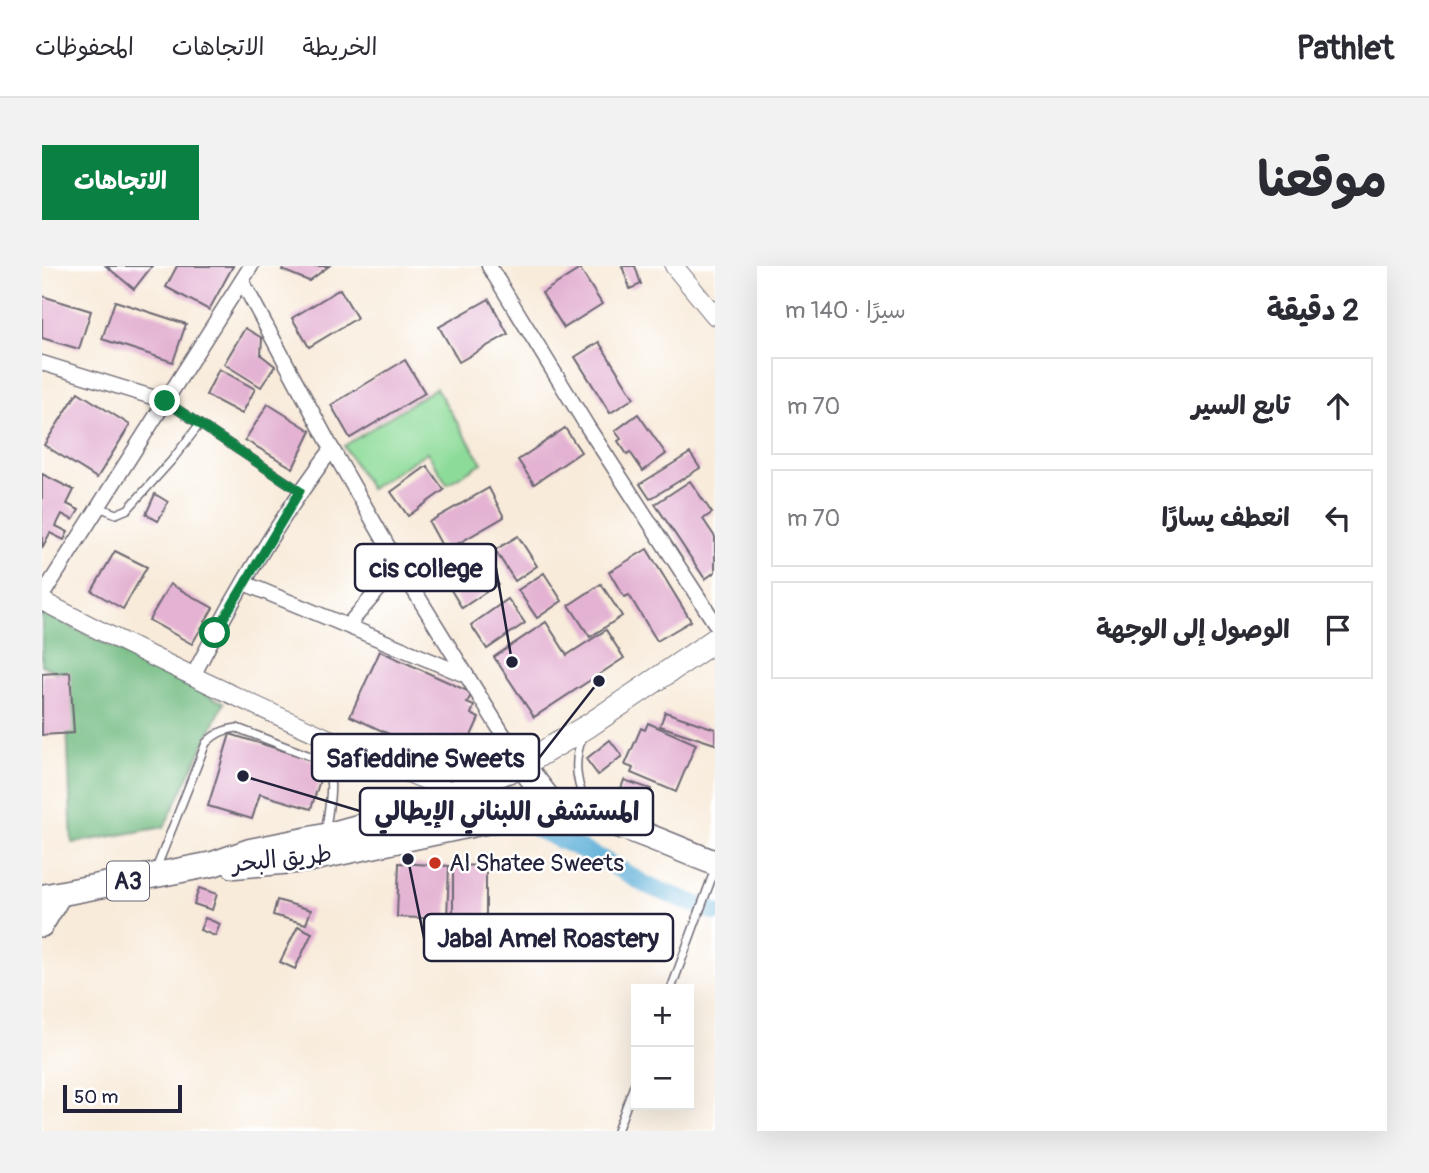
<!DOCTYPE html>
<html lang="ar">
<head>
<meta charset="utf-8">
<style>
	:root { --surface:#fff; --page:#f2f2f3; --text:#2b2b33; --muted:#7c7c81; --line:#e1e1e2; --accent:#0b8043 }
	body { margin:0; font-family:Pangolin,"Playpen Sans Arabic",sans-serif; background:var(--page); color:var(--text); direction:rtl }
	.controls { position:absolute; right:21px; bottom:21px; display:grid; overflow:hidden; border-radius:0px; box-shadow:0 7px 28px #0002 }
	.controls button { width:63px; height:63px; display:grid; place-items:center; padding:0; border:0; border-bottom:2px solid var(--line); background:var(--surface); color:var(--text); font:35px sans-serif }
	.scale { position:absolute; left:21px; bottom:18px; width:119px; box-sizing:border-box; padding-left:7px; border:4px solid #22223b; border-top:0; font-size:19px; line-height:24px; white-space:nowrap; color:#22223b; -webkit-text-stroke:5px #fff; paint-order:stroke }
	.stop { position:absolute; width:21px; height:21px; margin:-16px; border:5px solid #0b8043; border-radius:50%; background:#fff }
	.stop.end { background:#0b8043; border-color:#fff; box-shadow:0 2px 7px #0008 }
	.list { margin:0; padding:0; list-style:none }
	h2 { display:flex; justify-content:space-between; align-items:center; height:91px; margin:0; padding:0 28px; font-size:30px }
	h2 small { font-size:23px; font-weight:400; color:var(--muted) }
	.list li { display:grid; grid-template-columns:46px 1fr auto; gap:21px; align-items:center; box-sizing:border-box; height:98px; margin:0 14px 14px; padding:0 14px; border:2px solid var(--line); border-radius:0px }
	.list b { display:block; font-size:26px; white-space:nowrap }
	.list em { font-size:23px; font-style:normal; color:var(--muted) }
	.icon { flex:none; width:38px; height:38px; fill:none; stroke:currentColor; stroke-width:2; stroke-linecap:round; stroke-linejoin:round }
	.map { position:relative; flex:none; width:673px; height:865px; overflow:hidden; direction:ltr; border-radius:0px }
	header { display:flex; align-items:center; gap:42px; box-sizing:border-box; height:98px; padding:0 35px; background:var(--surface); border-bottom:2px solid var(--line) }
	header strong { font-size:33px }
	nav { display:flex; gap:38px; margin-inline-start:auto; font-size:24px }
	.intro { display:flex; align-items:center; justify-content:space-between; box-sizing:border-box; height:168px; padding:0 42px }
	h1 { margin:0; font-size:49px }
	.button { padding:18px 32px; border-radius:0px; background:var(--accent); color:#fff; font-size:24px; font-weight:700 }
	main { display:flex; gap:42px; padding:0 42px }
	aside { flex:1; background:var(--surface); border-radius:0px; box-shadow:0 7px 28px #0002 }
	.map>svg:first-child { display:block }
	.green { fill:#8ddb99; stroke:#587e6a; stroke-width:2 }
	.forest { fill:#72bb81; stroke:#4a6e5e; stroke-width:2 }
	.lines { fill:none; stroke-linecap:round; stroke-linejoin:round }
	.canal { stroke:#5caed7; stroke-width:18 }
	.building { fill:#e4b3d3 }
	.service-casing { stroke:#6d6873; stroke-width:10 }
	.minor-casing { stroke:#6d6873; stroke-width:17 }
	.tertiary-casing { stroke:#6d6873; stroke-width:20 }
	.secondary-casing { stroke:#6d6873; stroke-width:24 }
	.primary-casing { stroke:#6d6873; stroke-width:25 }
	.trunk-casing { stroke:#6d6873; stroke-width:27 }
	.service { stroke:#fff; stroke-width:7 }
	.minor { stroke:#fff; stroke-width:14 }
	.tertiary { stroke:#fff; stroke-width:18 }
	.secondary { stroke:#fff; stroke-width:21 }
	.primary { stroke:#fff; stroke-width:23 }
	.trunk { stroke:#fff; stroke-width:24 }
	.route { stroke:#0b8043; stroke-width:9 }
	.poi-dot { fill:#c8321e; stroke:#fff; stroke-width:2.5 }
	.labels { text-anchor:middle; dominant-baseline:central; stroke-width:5; stroke-linejoin:round; paint-order:stroke }
	.shield { fill:#fff; stroke:#646476; stroke-width:2 }
	.shield-label { font-size:23px; font-weight:bold; fill:#22223b }
	.street-label { font-size:24px; fill:#22223b; stroke:#fff }
	.poi-label { font-size:24px; fill:#22223b; stroke:#fff; text-anchor:start }
	.leader { fill:none; stroke:#22223b; stroke-width:2.5 }
	.callout-dot { fill:#22223b; stroke:#fff; stroke-width:2.5 }
	.callout { fill:#fff; stroke:#22223b; stroke-width:2.5 }
	.callout-label { font-size:26px; text-anchor:middle; font-weight:bold; fill:#22223b }
</style>
</head>
<body>
<header>
<strong>Pathlet</strong>
<nav><a>الخريطة</a><a>الاتجاهات</a><a>المحفوظات</a></nav>
</header>
<div class="intro"><h1>موقعنا</h1><a class="button">الاتجاهات</a></div>
<main>
<aside>
<h2>2 دقيقة<small>سيرًا · 140 m</small></h2>
<ul class="list">
<li><svg class="icon" aria-label="ahead" viewBox="0 0 24 24"><path d="M12 20V5M6 11l6-6 6 6"/></svg><div><b>تابع السير</b></div><em>70 m</em></li>
<li><svg class="icon" aria-label="left" viewBox="0 0 24 24"><path d="M17 20v-9H6M10 6l-5 5 5 5"/></svg><div><b>انعطف يسارًا</b></div><em>70 m</em></li>
<li><svg class="icon" aria-label="arrive" viewBox="0 0 24 24"><path d="M6 21V4h12l-3 4 3 4H6"/></svg><div><b>الوصول إلى الوجهة</b></div></li>
</ul>
</aside>
<div class="map">
<svg width="673" height="865" viewBox="0 0 673 865">
	<rect width="100%" height="100%" fill="#fff"/>
	<filter id="ink" filterUnits="userSpaceOnUse"><feTurbulence type="fractalNoise" baseFrequency=".0143" numOctaves="2"/><feDisplacementMap in="SourceGraphic" scale="14" xChannelSelector="R" yChannelSelector="G"/><feConvolveMatrix kernelMatrix="1 2 1 2 8 2 1 2 1" color-interpolation-filters="sRGB"/></filter>
	<filter id="wash" filterUnits="userSpaceOnUse"><feTurbulence type="fractalNoise" baseFrequency=".00686" numOctaves="4" result="noise"/><feDisplacementMap in="SourceGraphic" scale="28" xChannelSelector="R" yChannelSelector="G"/><feGaussianBlur stdDeviation="1.57" result="paint"/><feColorMatrix in="noise" values="0 0 0 0 0 0 0 0 0 0 0 0 0 0 0 0 0 1.4 0 .05"/><feComposite in="paint" operator="in"/></filter>
	<g filter="url(#wash)">
		<rect width="100%" height="100%" fill="#f8ebda"/>
		<polygon class="green" points="394,122 440,197 405,218 385,186 328,223 302,180"/>
		<polygon class="forest" points="0,346 182,437 122,561 30,577 23,410 0,399"/>
		<g class="lines">
			<polyline class="canal" points="495,563 560,593 604,619 673,646"/>
		</g>
		<g id="blocks">
			<g class="building">
				<polygon points="64,0 110,0 92,23"/>
				<polygon points="135,0 191,0 167,44 124,21"/>
				<polygon points="242,0 287,0 267,15 240,4"/>
				<polygon points="580,0 593,0 599,18 588,23"/>
				<polygon points="538,3 560,38 522,62 500,27"/>
				<polygon points="298,23 315,52 267,81 250,52"/>
				<polygon points="0,30 49,45 37,83 0,72"/>
				<polygon points="447,33 466,68 417,96 397,61"/>
				<polygon points="73,35 144,58 131,96 60,73"/>
				<polygon points="203,62 220,72 219,89 233,100 219,121 182,98"/>
				<polygon points="557,76 592,132 568,147 533,91"/>
				<polygon points="363,94 383,127 308,172 289,139"/>
				<polygon points="177,103 213,123 200,148 164,129"/>
				<polygon points="36,126 88,159 55,212 2,179"/>
				<polygon points="226,138 269,165 251,202 203,174"/>
				<polygon points="596,148 624,188 601,205 588,186 585,188 576,175 579,173 573,165"/>
				<polygon points="523,162 539,186 492,218 476,194"/>
				<polygon points="648,187 658,202 608,233 598,218"/>
				<polygon points="385,200 402,224 366,250 349,226"/>
				<polygon points="0,208 32,224 25,238 37,244 31,254 20,248 14,260 26,266 22,274 8,267 0,282"/>
				<polygon points="648,215 670,247 661,253 673,271 673,306 663,313 613,238"/>
				<polygon points="447,222 462,251 403,285 387,256"/>
				<polygon points="113,228 126,236 116,255 104,248"/>
				<polygon points="476,270 495,300 473,315 453,284"/>
				<polygon points="605,283 649,355 615,375 587,329 582,331 567,306"/>
				<polygon points="73,285 105,301 81,343 50,325"/>
				<polygon points="439,292 456,318 420,342 404,316"/>
				<polygon points="502,307 520,335 495,352 476,324"/>
				<polygon points="128,318 171,342 150,378 107,354"/>
				<polygon points="559,318 580,350 548,371 527,339"/>
				<polygon points="466,333 483,357 445,383 429,359"/>
				<polygon points="504,356 525,389 564,364 582,392 492,451 452,391"/>
				<polygon points="338,385 430,427 425,437 432,440 429,448 437,452 421,488 412,484 407,496 308,450"/>
				<polygon points="28,406 32,467 0,469 0,408"/>
				<polygon points="623,446 673,463 673,478 618,460"/>
				<polygon points="606,457 654,478 634,526 589,507 591,502 583,499 599,462 603,464"/>
				<polygon points="188,468 283,498 269,543 218,528 210,553 166,540"/>
				<polygon points="568,474 580,490 556,509 544,493"/>
				<polygon points="582,514 609,523 603,537 577,528"/>
				<polygon points="357,597 407,600 405,653 355,651"/>
				<polygon points="411,599 444,600 444,651 411,651"/>
				<polygon points="157,622 175,628 170,644 152,638"/>
				<polygon points="235,634 269,644 264,658 231,649"/>
				<polygon points="163,652 178,658 173,670 158,664"/>
				<polygon points="256,660 270,667 253,703 238,696"/>
			</g>
		</g>
	</g>
	<g filter="url(#ink)">
		<use href="#blocks" fill-opacity="0" stroke="#6d6873" stroke-width="2"/>
		<g class="lines">
			<g class="service-casing">
				<g id="service">
					<polyline points="123,135 258,225"/>
					<polyline points="57,241 74,248 86,243 130,194 157,159"/>
					<path d="M 541,470 C 530,495 534,523 549,545"/>
					<path d="M 114,603 L 164,477 C 174,467 181,464 195,462 L 281,495 C 295,512 286,542 284,563"/>
					<polyline points="629,723 673,603"/>
					<polyline points="575,865 594,814"/>
				</g>
			</g>
			<g class="minor-casing">
				<g id="minor">
					<polyline points="447,0 545,160 673,357"/>
					<polyline points="200,15 290,183 357,300 480,499"/>
					<polyline points="0,97 123,135"/>
					<polyline points="202,317 423,409"/>
					<polyline points="0,330 209,0"/>
					<polyline points="306,359 357,300"/>
					<path d="M 151,410 C 191,331 236,254 290,183"/>
				</g>
			</g>
			<g class="tertiary-casing">
				<g id="tertiary">
					<polyline points="632,0 673,50"/>
					<path d="M 0,335 C 135,405 273,469 414,527"/>
				</g>
			</g>
			<g class="secondary-casing">
				<polyline id="secondary" points="0,660 19,628"/>
			</g>
			<g class="primary-casing">
				<polyline id="primary" points="480,499 546,460 673,374"/>
			</g>
			<g class="trunk-casing">
				<g id="trunk">
					<path d="M 192,600 L 264,594 L 495,545 C 548,540 622,578 673,597"/>
					<polyline points="0,631 171,598 208,585 283,570 345,553 480,499 514,543"/>
				</g>
			</g>
			<use href="#service" class="service"/>
			<use href="#minor" class="minor"/>
			<use href="#tertiary" class="tertiary"/>
			<use href="#secondary" class="secondary"/>
			<use href="#primary" class="primary"/>
			<use href="#trunk" class="trunk"/>
		</g>
	</g>
	<g class="lines" filter="url(#ink)">
		<polyline class="route" points="123,135 258,225 173,367"/>
	</g>
	<circle class="poi-dot" cx="393" cy="597" r="7"/>
	<g class="labels">
		<rect class="shield" x="65" y="595.5" width="42" height="39" rx="5"/>
		<g class="shield-label">
			<text x="86" y="615">A3</text>
		</g>
		<g class="street-label">
			<text transform="translate(240 593) rotate(-6)">طريق البحر</text>
		</g>
		<g class="poi-label">
			<text x="407" y="597">Al Shatee Sweets</text>
		</g>
	</g>
	<path class="leader" d="M470 396L454 302M557 415L497 492M201 510L318 545M366 593L382 672"/>
	<g class="callout-dot">
		<circle cx="470" cy="396" r="7"/>
		<circle cx="557" cy="415" r="7"/>
		<circle cx="201" cy="510" r="7"/>
		<circle cx="366" cy="593" r="7"/>
	</g>
	<g class="callout">
		<rect x="313" y="278" width="141" height="47" rx="7"/>
		<rect x="270" y="468" width="227" height="47" rx="7"/>
		<rect x="318" y="522" width="293" height="47" rx="7"/>
		<rect x="382" y="648" width="249" height="47" rx="7"/>
	</g>
	<g class="callout-label">
		<text x="384" y="311">cis college</text>
		<text x="383" y="501">Safieddine Sweets</text>
		<text x="465" y="554">المستشفى اللبناني الإيطالي</text>
		<text x="506" y="681">Jabal Amel Roastery</text>
	</g>
</svg>
<div class="controls">
<button>+</button>
<button>−</button>
</div>
<div class="scale">50 m</div>
<div class="stop" style="left:173px;top:367px"></div>
<div class="stop end" style="left:123px;top:135px"></div>
</div>
</main>
</body>
</html>
